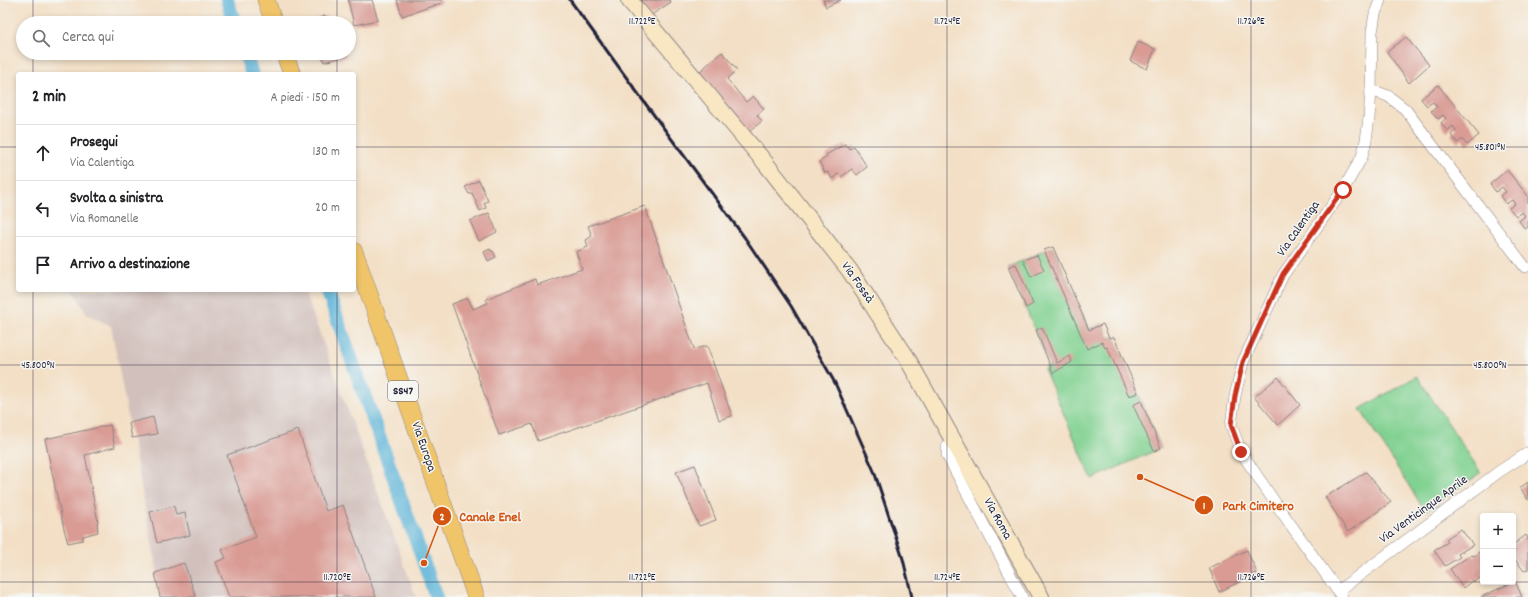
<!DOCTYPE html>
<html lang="it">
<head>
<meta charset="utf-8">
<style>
	:root { --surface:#fff; --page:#f6f6f6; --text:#202124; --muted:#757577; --line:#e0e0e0 }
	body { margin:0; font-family:Dekko,sans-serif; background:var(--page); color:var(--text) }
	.controls { position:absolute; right:12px; bottom:12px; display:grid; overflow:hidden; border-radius:4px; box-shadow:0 2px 6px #0003 }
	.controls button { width:36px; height:36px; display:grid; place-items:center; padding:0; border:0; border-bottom:1px solid var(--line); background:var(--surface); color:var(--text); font:20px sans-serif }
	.stop { position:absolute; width:12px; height:12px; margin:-9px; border:3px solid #c8321e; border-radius:50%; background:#fff }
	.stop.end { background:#c8321e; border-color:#fff; box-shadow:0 1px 4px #0008 }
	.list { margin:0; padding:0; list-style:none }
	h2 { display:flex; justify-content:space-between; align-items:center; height:52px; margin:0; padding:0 16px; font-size:17px }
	h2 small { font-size:13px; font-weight:400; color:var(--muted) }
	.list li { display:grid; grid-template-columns:26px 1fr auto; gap:12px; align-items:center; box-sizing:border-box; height:56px; padding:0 16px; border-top:1px solid var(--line) }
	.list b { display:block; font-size:15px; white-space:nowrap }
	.list p { margin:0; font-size:13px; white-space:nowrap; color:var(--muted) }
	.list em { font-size:13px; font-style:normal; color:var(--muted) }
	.icon { flex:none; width:22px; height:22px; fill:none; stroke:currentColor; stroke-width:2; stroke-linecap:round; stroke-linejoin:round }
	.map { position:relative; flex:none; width:1528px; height:597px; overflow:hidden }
	.search { position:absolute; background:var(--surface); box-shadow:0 2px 6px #0003; left:16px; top:16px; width:340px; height:44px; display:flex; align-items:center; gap:10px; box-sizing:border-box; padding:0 14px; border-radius:22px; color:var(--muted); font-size:15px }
	.panel { position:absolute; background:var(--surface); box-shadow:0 2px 6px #0003; left:16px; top:72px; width:340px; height:220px; border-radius:4px }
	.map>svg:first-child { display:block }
	.industrial { fill:#d1c0bc }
	.green { fill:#81d191; stroke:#527a66 }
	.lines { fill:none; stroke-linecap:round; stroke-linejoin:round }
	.canal { stroke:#5ab2d7; stroke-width:14 }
	.building { fill:#d99b94 }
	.minor-casing { stroke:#8a8080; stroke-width:12 }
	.secondary-casing { stroke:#8a8080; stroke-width:18 }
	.primary-casing { stroke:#8a8080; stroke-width:18 }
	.minor { stroke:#fff; stroke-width:11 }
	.secondary { stroke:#f9e7c3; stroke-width:16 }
	.primary { stroke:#f0c469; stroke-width:17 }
	.rail { stroke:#22223b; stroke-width:3 }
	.route { stroke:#c8321e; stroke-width:5 }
	.ticks { fill:none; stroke:#22223b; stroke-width:1; stroke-opacity:0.45 }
	.labels { text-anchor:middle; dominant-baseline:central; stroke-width:3; stroke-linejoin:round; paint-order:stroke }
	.shield { fill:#f6f6f2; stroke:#626272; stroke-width:1 }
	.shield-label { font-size:12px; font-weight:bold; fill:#22223b }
	.street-label { font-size:13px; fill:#22223b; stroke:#f6f6f2 }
	.ticks-label { font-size:10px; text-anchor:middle; fill:#22223b; stroke:#f6f6f2; stroke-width:3; stroke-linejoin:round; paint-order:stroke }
	.leader { fill:none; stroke:#d45411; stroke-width:1.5 }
	.callout-dot { fill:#d45411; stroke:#f6f6f2; stroke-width:1.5 }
	.mark-label { font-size:12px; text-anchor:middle; font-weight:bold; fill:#fff }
	.callout-label { font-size:14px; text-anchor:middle; font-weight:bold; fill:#d45411; stroke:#f6f6f2; stroke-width:3; stroke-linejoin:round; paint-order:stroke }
</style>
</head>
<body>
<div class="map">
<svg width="1528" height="597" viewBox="0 0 1528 597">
	<rect width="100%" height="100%" fill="#f6f6f2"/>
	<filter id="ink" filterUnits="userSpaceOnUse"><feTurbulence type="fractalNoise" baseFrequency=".025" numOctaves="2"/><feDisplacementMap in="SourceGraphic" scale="8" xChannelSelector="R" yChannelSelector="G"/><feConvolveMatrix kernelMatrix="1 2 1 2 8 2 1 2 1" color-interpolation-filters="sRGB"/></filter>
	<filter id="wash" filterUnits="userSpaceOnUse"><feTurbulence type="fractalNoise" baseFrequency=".012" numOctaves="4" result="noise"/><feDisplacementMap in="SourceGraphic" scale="16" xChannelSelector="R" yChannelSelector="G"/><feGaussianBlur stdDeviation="0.9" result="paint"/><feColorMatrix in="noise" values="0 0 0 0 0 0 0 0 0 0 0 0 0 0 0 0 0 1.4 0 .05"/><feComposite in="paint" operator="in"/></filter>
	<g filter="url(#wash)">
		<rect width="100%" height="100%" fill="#f3dfc5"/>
		<polygon class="industrial" points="73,290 304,290 416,597 162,597 111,326 87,314"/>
		<g class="green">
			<polygon points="1053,247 1089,329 1103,324 1109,338 1114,337 1161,448 1092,479 1044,369 1050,366 1008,267"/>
			<polygon points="1417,376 1481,473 1425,511 1360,409"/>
		</g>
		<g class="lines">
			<g class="canal">
				<polyline points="227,0 235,23"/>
				<polyline points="245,53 252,74"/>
				<polyline points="327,290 436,597"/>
			</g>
		</g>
		<g id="blocks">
			<g class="building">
				<polygon points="348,0 372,0 378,20 354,25"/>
				<polygon points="397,0 441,0 442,3 402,16"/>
				<polygon points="637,0 669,0 671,2 650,16"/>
				<polygon points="823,0 841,0 826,7"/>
				<polygon points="325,16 327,23 314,23 313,20"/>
				<polygon points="1406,37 1429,65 1409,83 1387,52"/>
				<polygon points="1138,42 1155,49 1147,69 1130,61"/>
				<polygon points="722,52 737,70 727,79 746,102 753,96 764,109 757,115 762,121 749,132 724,103 725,102 699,72"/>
				<polygon points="321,53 346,53 346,56 324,62"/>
				<polygon points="1438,85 1479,135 1467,145 1462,139 1458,143 1451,135 1456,130 1453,126 1447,131 1441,123 1446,118 1443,115 1438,119 1431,111 1437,107 1433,102 1427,106 1421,99"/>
				<polygon points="845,144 850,149 854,146 867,167 857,175 852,169 841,177 838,174 832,179 828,172 825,173 819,162 827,157 826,155"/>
				<polygon points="1507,170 1528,196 1528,227 1525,229 1519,221 1525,216 1522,212 1516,216 1509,208 1515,204 1512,200 1506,204 1500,196 1506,192 1502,187 1496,192 1490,184"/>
				<polygon points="479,180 488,201 484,203 486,208 480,211 472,193 469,194 465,187"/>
				<polygon points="645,206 694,349 707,346 732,416 719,420 707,383 538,441 532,424 499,435 452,304 468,298 473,309 488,303 486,299 535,279 537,285 582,269 576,252 588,247 586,240 592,236 588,226"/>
				<polygon points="489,213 497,232 479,241 470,221"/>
				<polygon points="1053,247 1089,330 1103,324 1109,338 1114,337 1138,393 1129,396 1107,347 1105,348 1102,342 1087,349 1044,250"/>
				<polygon points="490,249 491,251 493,251 496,257 488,261 484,252"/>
				<polygon points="1037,255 1044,270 1031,277 1023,260"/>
				<polygon points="1016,264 1033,304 1026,308 1008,267"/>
				<polygon points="1042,327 1057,363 1070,356 1072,362 1053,373 1036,330"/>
				<polygon points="1278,377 1300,405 1278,425 1254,397"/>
				<polygon points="1141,401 1161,448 1154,451 1133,405"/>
				<polygon points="153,417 157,434 132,438 129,423"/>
				<polygon points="110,425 115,447 85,455 98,522 97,522 98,532 83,536 83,540 68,543 64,529 45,439"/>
				<polygon points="298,430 326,511 343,505 376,597 229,597 216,562 226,558 222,550 256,537 227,455"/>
				<polygon points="695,465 716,520 699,526 676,472"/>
				<polygon points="1366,472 1391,502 1348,532 1325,497"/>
				<polygon points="1528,482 1528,500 1520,488"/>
				<polygon points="174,506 176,515 185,513 190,535 157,543 150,512"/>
				<polygon points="1461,529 1473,545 1458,554 1460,557 1445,566 1434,550 1448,542 1446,539"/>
				<polygon points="1526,535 1528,538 1528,569 1524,571 1513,557 1513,545"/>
				<polygon points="1483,549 1483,576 1474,582 1473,580 1463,588 1450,569 1471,555 1474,556"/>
				<polygon points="1247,550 1257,573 1219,592 1209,568"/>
				<polygon points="184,563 196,597 160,597 155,573"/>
				<polygon points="1515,581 1522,597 1481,597 1513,582"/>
			</g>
		</g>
	</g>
	<g filter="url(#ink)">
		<use href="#blocks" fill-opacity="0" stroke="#8a8080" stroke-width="1"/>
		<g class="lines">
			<g class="minor-casing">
				<g id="minor">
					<polyline points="1371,90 1388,96 1405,109 1525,267"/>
					<polyline points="953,441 947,447 947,455 1022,597"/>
					<polyline points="1338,591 1500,471 1528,453"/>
					<polyline points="1342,597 1274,501 1241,452 1231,425 1235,396 1243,362 1283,275 1343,190 1362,157 1366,140 1369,118 1371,90 1372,32 1375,14 1380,0"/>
				</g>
			</g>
			<g class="secondary-casing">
				<polyline id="secondary" points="629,0 763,160 850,271 907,358 1041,597"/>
			</g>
			<g class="primary-casing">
				<g id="primary">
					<polyline points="266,0 274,23"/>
					<polyline points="284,53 292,74"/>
					<polyline points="354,251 476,597"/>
				</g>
			</g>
			<use href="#minor" class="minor"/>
			<use href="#secondary" class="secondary"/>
			<use href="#primary" class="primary"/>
			<polyline class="rail" points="570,0 642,99 745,238 791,306 835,383 874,471 903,559 912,597"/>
		</g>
	</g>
	<g class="lines" filter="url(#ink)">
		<polyline class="route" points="1241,452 1231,425 1235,396 1243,362 1283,274 1343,190"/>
	</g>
	<path class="ticks" d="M 33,0 L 33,23M 337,0 L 337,23M 642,0 L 642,597M 947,0 L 947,597M 1251,0 L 1251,597M 33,53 L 33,74M 337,53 L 337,74M 0,147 L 18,147M 354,147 L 1528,147M 33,290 L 33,597M 337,290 L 337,597M 0,365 L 1528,365M 0,582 L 1528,582"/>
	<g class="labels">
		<rect class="shield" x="388" y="381" width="30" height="20" rx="3"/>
		<g class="shield-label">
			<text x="403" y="391">SS47</text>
		</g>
		<g class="street-label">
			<text transform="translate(1299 229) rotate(-55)">Via Calentiga</text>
			<text transform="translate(857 283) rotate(55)">Via Fossà</text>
			<text transform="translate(423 447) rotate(71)">Via Europa</text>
			<text transform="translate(1424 510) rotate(-36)">Via Venticinque Aprile</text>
			<text transform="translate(997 519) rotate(61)">Via Roma</text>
		</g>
	</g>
	<g class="ticks-label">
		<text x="642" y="24">11.722°E</text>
		<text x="947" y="24">11.724°E</text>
		<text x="1251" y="24">11.726°E</text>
		<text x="1490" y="150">45.801°N</text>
		<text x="38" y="368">45.800°N</text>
		<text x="1490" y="368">45.800°N</text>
		<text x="337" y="580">11.720°E</text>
		<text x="642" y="580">11.722°E</text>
		<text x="947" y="580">11.724°E</text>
		<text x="1251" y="580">11.726°E</text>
	</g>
	<path class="leader" d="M1140 477L1204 505M424 563L442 516"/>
	<g class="callout-dot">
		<circle cx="1140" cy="477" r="4"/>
		<circle cx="424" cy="563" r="4"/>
		<circle cx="1204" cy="505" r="10"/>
		<circle cx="442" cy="516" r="10"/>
	</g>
	<g class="mark-label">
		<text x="1204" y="509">1</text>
		<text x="442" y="520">2</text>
	</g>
	<g class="callout-label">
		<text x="1258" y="510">Park Cimitero</text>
		<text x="490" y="521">Canale Enel</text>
	</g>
</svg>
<div class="controls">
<button>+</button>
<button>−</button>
</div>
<div class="stop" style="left:1343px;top:190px"></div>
<div class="stop end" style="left:1241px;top:452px"></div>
<div class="search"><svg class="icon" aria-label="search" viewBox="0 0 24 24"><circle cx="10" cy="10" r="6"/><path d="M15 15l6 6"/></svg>Cerca qui</div>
<section class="panel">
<h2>2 min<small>A piedi · 150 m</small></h2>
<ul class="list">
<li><svg class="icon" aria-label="ahead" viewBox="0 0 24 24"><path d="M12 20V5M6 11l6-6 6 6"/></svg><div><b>Prosegui</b><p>Via Calentiga</p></div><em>130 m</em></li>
<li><svg class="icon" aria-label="left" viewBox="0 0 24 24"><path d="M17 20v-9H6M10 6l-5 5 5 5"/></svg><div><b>Svolta a sinistra</b><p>Via Romanelle</p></div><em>20 m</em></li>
<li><svg class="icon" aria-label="arrive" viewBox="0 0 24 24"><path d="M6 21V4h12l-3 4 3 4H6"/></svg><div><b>Arrivo a destinazione</b></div></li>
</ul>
</section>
</div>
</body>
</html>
